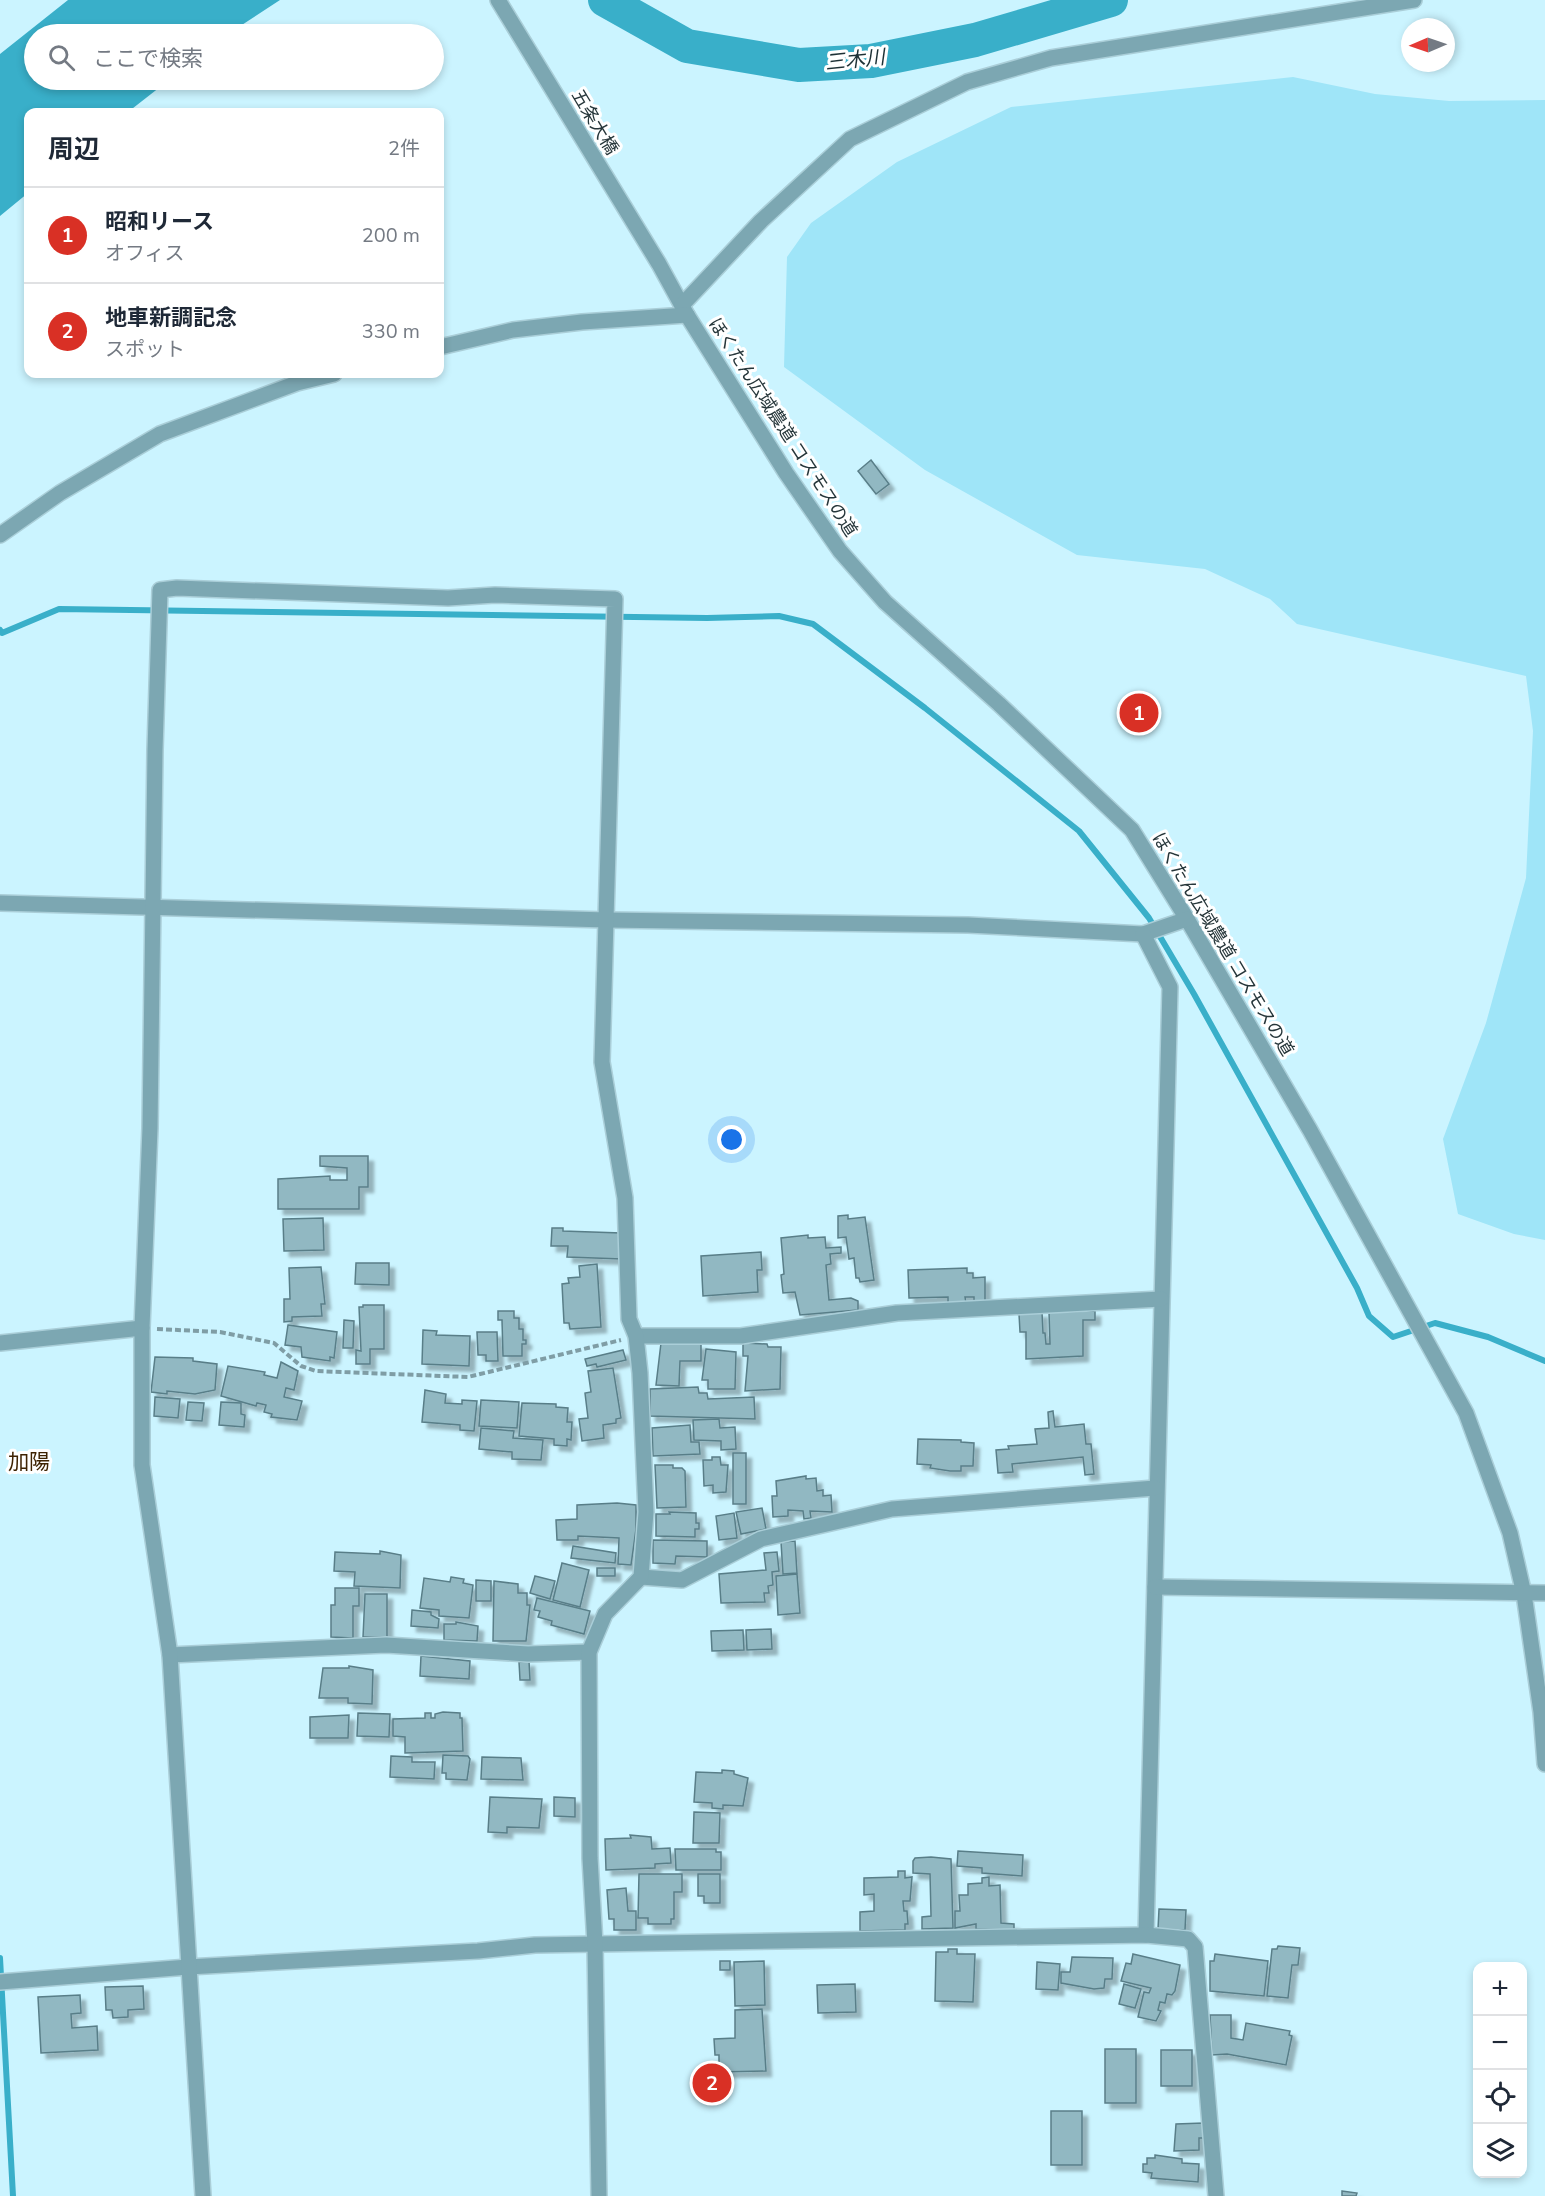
<!DOCTYPE html>
<html lang="ja">
<head>
<meta charset="utf-8">
<style>
	:root { --surface:#fff; --page:#f2f2f3; --text:#1f2937; --muted:#747a83; --line:#e0e1e3; --accent:#d93025 }
	body { margin:0; font-family:"Nunito Sans","Noto Sans JP",sans-serif; background:var(--page); color:var(--text) }
	.controls { position:absolute; right:18px; bottom:18px; display:grid; overflow:hidden; border-radius:12px; box-shadow:0 3px 9px #0003 }
	.controls button { width:54px; height:54px; display:grid; place-items:center; padding:0; border:0; border-bottom:2px solid var(--line); background:var(--surface); color:var(--text); font:30px sans-serif }
	.compass { position:absolute; left:1401px; top:18px; width:54px; height:54px; border-radius:50%; background:var(--surface); box-shadow:0 3px 9px #0003; rotate:268deg }
	.you { position:absolute; left:732px; top:1140px; width:21px; height:21px; margin:-15px; border:4px solid #fff; border-radius:50%; background:#1a73e8; box-shadow:0 0 0 9px #1a73e833 }
	.badge { display:grid; place-items:center; width:39px; height:39px; border-radius:50%; background:var(--accent); color:#fff; font-size:20px; font-weight:700 }
	.pin { position:absolute; translate:-50% -50%; border:3px solid #fff; box-shadow:0 2px 6px #0006 }
	.list { margin:0; padding:0; list-style:none }
	h2 { display:flex; justify-content:space-between; align-items:center; height:78px; margin:0; padding:0 24px; font-size:26px }
	h2 small { font-size:20px; font-weight:400; color:var(--muted) }
	.list li { display:grid; grid-template-columns:39px 1fr auto; gap:18px; align-items:center; box-sizing:border-box; height:96px; padding:0 24px; border-top:2px solid var(--line) }
	.list b { display:block; font-size:22px; white-space:nowrap }
	.list p { margin:0; font-size:20px; white-space:nowrap; color:var(--muted) }
	.list em { font-size:20px; font-style:normal; color:var(--muted) }
	.icon { flex:none; width:33px; height:33px; fill:none; stroke:currentColor; stroke-width:2; stroke-linecap:round; stroke-linejoin:round }
	.map { position:relative; flex:none; width:1545px; height:2196px; overflow:hidden }
	.search { position:absolute; background:var(--surface); box-shadow:0 3px 9px #0003; left:24px; top:24px; width:420px; height:66px; display:flex; align-items:center; gap:15px; box-sizing:border-box; padding:0 21px; border-radius:33px; color:var(--muted); font-size:22px }
	.panel { position:absolute; background:var(--surface); box-shadow:0 3px 9px #0003; left:24px; top:108px; width:420px; height:270px; border-radius:12px }
	.map>svg:first-child { display:block }
	.green { fill:#9fe5f8 }
	.water { fill:#39afc9 }
	.lines { fill:none; stroke-linecap:round; stroke-linejoin:round }
	.stream { stroke:#39afc9; stroke-width:6 }
	.river { stroke:#39afc9; stroke-width:34 }
	.building { fill:#91b8c2; stroke:#597e88; stroke-width:1.5; filter:url(#shadow) }
	.minor-casing { stroke:#aaced8; stroke-width:18 }
	.path { stroke:#7f9da5; stroke-width:4; stroke-dasharray:6 3; stroke-linecap:butt }
	.minor { stroke:#7ca7b2; stroke-width:15 }
	.labels { text-anchor:middle; dominant-baseline:central; stroke-width:6; stroke-linejoin:round; paint-order:stroke }
	.street-label { font-size:18px; fill:#26363a; stroke:#fff }
	.water-label { font-size:20px; font-style:italic; fill:#1d3136; stroke:#fff }
	.quarter-label { font-size:21px; fill:#3e2303; stroke:#fff }
</style>
</head>
<body>
<div class="map">
<svg width="1545" height="2196" viewBox="0 0 1545 2196">
	<defs>
		<filter id="shadow"><feDropShadow dx="5.5" dy="5.5" stdDeviation="1.5" flood-color="#0004"/></filter>
	</defs>
	<rect width="100%" height="100%" fill="#cbf4ff"/>
	<polygon class="green" points="1293,77 1375,94 1449,101 1545,100 1545,1240 1514,1234 1458,1214 1443,1139 1486,1023 1526,878 1533,731 1526,676 1297,624 1270,599 1205,569 1077,555 925,470 784,367 787,257 811,223 897,162 1011,107"/>
	<polygon class="water" points="68,0 280,0 228,34 34,34 34,80 169,80 128,112 28,112 28,193 0,216 0,54"/>
	<g class="lines">
		<g class="stream">
			<polyline points="0,630 2,633 59,609 707,618 779,616 813,624 925,708 1079,831 1149,918 1194,994 1357,1288 1369,1316 1393,1337 1435,1323 1488,1337 1545,1361"/>
			<polyline points="0,1958 13,2196"/>
		</g>
		<polyline class="river" points="605,0 687,46 799,65 871,61 975,40 1111,0"/>
	</g>
	<g class="building">
		<polygon points="871,460 889,484 876,494 858,471"/>
		<polygon points="320,1156 368,1156 368,1187 359,1187 359,1209 278,1209 278,1179 330,1176 330,1180 347,1180 347,1168 320,1166"/>
		<polygon points="848,1215 848,1219 865,1217 874,1280 860,1282 859,1278 856,1278 854,1258 849,1259 846,1237 838,1238 838,1216"/>
		<polygon points="323,1218 324,1250 284,1251 283,1219"/>
		<polygon points="552,1228 563,1228 563,1231 621,1233 622,1259 567,1257 568,1246 551,1246"/>
		<polygon points="808,1235 808,1238 825,1237 826,1248 841,1247 841,1253 830,1254 831,1264 826,1265 829,1300 851,1298 858,1301 858,1310 800,1315 795,1292 783,1293 781,1275 784,1274 781,1238"/>
		<polygon points="761,1252 762,1270 757,1270 758,1292 703,1296 701,1256"/>
		<polygon points="356,1263 389,1263 389,1285 355,1284"/>
		<polygon points="597,1264 601,1327 570,1329 569,1323 564,1323 562,1284 569,1283 568,1278 580,1277 579,1266"/>
		<polygon points="321,1267 325,1304 321,1304 322,1316 292,1317 292,1321 284,1322 284,1299 290,1299 289,1268"/>
		<polygon points="967,1268 967,1273 973,1273 973,1278 985,1277 985,1303 974,1303 974,1297 965,1297 966,1303 948,1303 948,1297 909,1298 908,1270"/>
		<polygon points="363,1305 384,1305 384,1349 370,1349 370,1364 356,1364 356,1350 361,1351 359,1307 363,1307"/>
		<polygon points="498,1311 514,1311 514,1318 519,1318 519,1329 523,1329 523,1340 526,1340 526,1344 522,1344 522,1356 503,1356 502,1320 498,1320"/>
		<polygon points="1095,1311 1095,1320 1083,1320 1083,1356 1026,1359 1026,1332 1020,1332 1019,1314 1042,1312 1043,1333 1045,1333 1046,1344 1050,1344 1049,1312"/>
		<polygon points="344,1320 354,1321 353,1348 343,1348"/>
		<polygon points="288,1325 337,1332 334,1358 330,1357 330,1361 302,1357 301,1347 285,1345"/>
		<polygon points="423,1330 437,1331 436,1335 470,1336 469,1366 422,1364"/>
		<polygon points="477,1332 497,1332 498,1361 486,1361 486,1355 478,1355"/>
		<polygon points="661,1343 701,1344 701,1361 680,1361 679,1386 656,1385"/>
		<polygon points="743,1343 767,1344 768,1347 781,1347 780,1389 745,1391 748,1356 743,1356"/>
		<polygon points="706,1349 736,1352 735,1389 708,1389 708,1380 702,1380"/>
		<polygon points="623,1350 626,1360 597,1367 596,1364 587,1366 585,1359"/>
		<polygon points="155,1357 193,1358 193,1361 217,1364 215,1390 195,1394 167,1391 167,1394 151,1392"/>
		<polygon points="281,1362 298,1371 294,1390 286,1388 284,1397 302,1401 297,1420 271,1417 272,1414 264,1412 266,1405 257,1403 256,1406 221,1396 228,1366 265,1372 264,1375 277,1378"/>
		<polygon points="613,1368 621,1418 616,1419 616,1423 603,1425 604,1438 582,1441 579,1419 588,1418 585,1393 591,1392 588,1371"/>
		<polygon points="698,1387 699,1393 707,1393 708,1399 754,1397 755,1419 650,1416 650,1389"/>
		<polygon points="425,1390 446,1394 445,1403 462,1404 462,1400 477,1401 474,1431 460,1430 460,1425 422,1422"/>
		<polygon points="155,1397 180,1399 178,1418 154,1416"/>
		<polygon points="481,1400 519,1402 517,1428 479,1426"/>
		<polygon points="188,1402 204,1403 202,1421 186,1420"/>
		<polygon points="221,1402 241,1403 241,1414 245,1415 244,1427 219,1425"/>
		<polygon points="522,1403 556,1404 556,1407 568,1408 567,1422 572,1422 571,1440 567,1439 567,1446 554,1445 554,1439 519,1436"/>
		<polygon points="1053,1411 1055,1427 1084,1424 1086,1444 1091,1444 1094,1474 1085,1475 1083,1457 1012,1464 1013,1472 998,1473 996,1450 1009,1449 1008,1446 1037,1444 1035,1429 1049,1428 1048,1412"/>
		<polygon points="719,1419 720,1428 735,1427 736,1449 721,1450 721,1441 694,1440 693,1420"/>
		<polygon points="690,1425 691,1442 699,1442 700,1454 653,1456 652,1428"/>
		<polygon points="481,1428 514,1431 513,1438 543,1440 541,1460 512,1459 512,1452 479,1449"/>
		<polygon points="918,1439 961,1440 961,1442 974,1443 973,1466 961,1466 961,1471 950,1471 930,1468 931,1465 917,1464"/>
		<rect x="733" y="1453" width="13" height="51"/>
		<polygon points="712,1457 720,1457 721,1465 728,1465 726,1492 713,1493 713,1485 704,1486 703,1460 712,1460"/>
		<polygon points="655,1465 673,1465 673,1468 682,1468 685,1471 686,1507 657,1508"/>
		<polygon points="806,1476 806,1479 816,1478 817,1491 823,1490 823,1496 831,1495 832,1512 810,1511 811,1518 804,1519 803,1511 788,1510 788,1516 773,1517 772,1496 777,1496 776,1481"/>
		<polygon points="617,1503 636,1505 636,1529 631,1565 618,1564 619,1538 578,1536 578,1540 557,1540 556,1520 577,1519 577,1505"/>
		<polygon points="762,1508 766,1529 741,1534 736,1512"/>
		<polygon points="669,1512 696,1513 696,1523 699,1523 699,1529 695,1529 695,1537 656,1536 656,1514 670,1514"/>
		<polygon points="734,1513 737,1538 719,1540 716,1516"/>
		<polygon points="653,1540 707,1541 707,1557 676,1556 675,1564 653,1563"/>
		<polygon points="795,1541 797,1573 783,1574 781,1542"/>
		<polygon points="573,1546 616,1553 615,1563 571,1558"/>
		<polygon points="380,1551 401,1555 400,1588 354,1586 355,1572 334,1571 335,1552 380,1554"/>
		<polygon points="777,1552 779,1571 772,1572 773,1585 768,1586 769,1593 764,1593 765,1602 721,1603 719,1574 766,1570 764,1553"/>
		<polygon points="562,1563 589,1570 580,1607 553,1600"/>
		<rect x="597" y="1568" width="18" height="8"/>
		<polygon points="797,1574 800,1613 778,1615 776,1576"/>
		<polygon points="535,1576 555,1581 550,1599 530,1593"/>
		<polygon points="451,1577 464,1579 463,1583 473,1585 469,1618 439,1616 439,1610 420,1608 424,1578 450,1582"/>
		<polygon points="476,1580 491,1581 491,1601 476,1601"/>
		<polygon points="494,1581 518,1584 518,1593 527,1593 527,1605 530,1605 526,1641 493,1641"/>
		<polygon points="335,1588 359,1588 359,1606 353,1606 353,1638 331,1637 331,1605 335,1605"/>
		<polygon points="365,1594 387,1594 387,1637 363,1637"/>
		<polygon points="537,1598 590,1611 584,1634 551,1625 552,1621 538,1617 540,1611 534,1610"/>
		<polygon points="412,1610 431,1612 431,1615 439,1619 438,1628 411,1626"/>
		<polygon points="456,1622 478,1626 477,1641 444,1640 444,1624 456,1624"/>
		<polygon points="771,1629 772,1649 747,1650 746,1630"/>
		<polygon points="743,1630 744,1650 712,1651 711,1631"/>
		<polygon points="421,1656 470,1661 469,1679 420,1676"/>
		<polygon points="529,1661 530,1680 520,1680 519,1662"/>
		<polygon points="349,1666 373,1670 372,1704 348,1703 348,1698 319,1698 323,1668 349,1668"/>
		<polygon points="443,1712 460,1713 460,1718 462,1718 463,1751 405,1753 405,1737 393,1736 393,1719 425,1718 425,1713 431,1713 431,1718 435,1718 435,1714"/>
		<polygon points="358,1713 390,1714 389,1737 357,1736"/>
		<polygon points="349,1715 348,1738 310,1738 310,1717"/>
		<polygon points="443,1755 468,1756 470,1759 467,1780 446,1779 446,1773 442,1773"/>
		<polygon points="391,1756 412,1757 412,1762 435,1762 434,1779 390,1777"/>
		<polygon points="482,1757 521,1758 523,1780 481,1779"/>
		<polygon points="722,1770 734,1771 734,1774 748,1778 743,1806 723,1805 723,1809 712,1808 712,1803 694,1802 696,1772 722,1773"/>
		<polygon points="490,1797 542,1799 539,1828 507,1827 507,1833 488,1832"/>
		<polygon points="554,1797 575,1798 575,1817 554,1816"/>
		<polygon points="694,1812 720,1813 719,1843 693,1843"/>
		<polygon points="630,1835 651,1837 652,1849 670,1848 671,1863 655,1864 655,1868 606,1870 605,1839 631,1838"/>
		<polygon points="675,1849 716,1849 716,1852 721,1852 721,1870 676,1870"/>
		<polygon points="958,1851 1023,1855 1022,1876 982,1873 982,1868 957,1866"/>
		<polygon points="931,1857 951,1859 953,1928 922,1929 922,1917 931,1916 930,1874 913,1873 913,1861 915,1858"/>
		<polygon points="898,1871 905,1871 905,1878 912,1877 910,1901 903,1901 904,1911 907,1911 908,1924 905,1924 905,1930 860,1931 860,1912 874,1911 874,1894 864,1895 864,1878 898,1877"/>
		<polygon points="639,1874 682,1874 682,1892 674,1892 674,1919 671,1919 671,1924 648,1924 648,1918 638,1918"/>
		<polygon points="698,1874 720,1874 720,1903 704,1903 704,1896 698,1896"/>
		<polygon points="989,1877 989,1886 1000,1885 1001,1923 1014,1924 1014,1930 976,1929 976,1924 955,1928 955,1911 960,1911 959,1895 968,1895 968,1884 982,1883 982,1878"/>
		<polygon points="626,1888 628,1911 636,1911 636,1930 614,1930 614,1919 609,1919 607,1890"/>
		<polygon points="1159,1909 1186,1910 1185,1930 1158,1929"/>
		<polygon points="1278,1946 1300,1948 1298,1965 1292,1965 1288,1998 1267,1996 1272,1949 1277,1949"/>
		<polygon points="948,1949 957,1949 957,1954 975,1954 973,2002 935,2001 936,1952 948,1952"/>
		<polygon points="1133,1954 1180,1965 1175,1991 1172,1995 1167,1994 1165,2003 1160,2002 1158,2010 1161,2011 1156,2021 1138,2017 1144,1992 1149,1993 1151,1988 1121,1981 1126,1963 1131,1964"/>
		<polygon points="1215,1954 1268,1961 1264,1996 1210,1991 1210,1961 1214,1961"/>
		<polygon points="1072,1957 1113,1958 1112,1979 1105,1979 1104,1988 1094,1989 1061,1983 1061,1972 1070,1972"/>
		<rect x="720" y="1961" width="10" height="9"/>
		<polygon points="764,1961 765,2005 735,2006 734,1962"/>
		<polygon points="1037,1962 1060,1964 1058,1990 1036,1989"/>
		<polygon points="855,1984 856,2012 818,2013 817,1985"/>
		<polygon points="1124,1984 1141,1989 1135,2008 1119,2004"/>
		<polygon points="143,1986 144,2009 128,2010 128,2017 113,2018 112,2010 106,2010 105,1987"/>
		<polygon points="80,1995 81,2013 71,2014 72,2028 97,2026 98,2050 41,2053 38,1997"/>
		<polygon points="762,2009 766,2071 719,2072 719,2055 715,2055 714,2039 735,2038 735,2010"/>
		<polygon points="1210,2015 1231,2015 1231,2038 1243,2040 1246,2023 1290,2031 1289,2035 1292,2036 1286,2065 1227,2054 1212,2055"/>
		<rect x="1105" y="2049" width="31" height="54"/>
		<rect x="1161" y="2050" width="31" height="36"/>
		<rect x="1051" y="2111" width="31" height="54"/>
		<polygon points="1203,2123 1203,2138 1199,2138 1199,2150 1174,2151 1176,2124"/>
		<polygon points="1155,2155 1182,2159 1182,2163 1199,2164 1198,2182 1151,2178 1152,2173 1143,2172 1143,2164 1147,2164 1147,2158 1155,2158"/>
		<polygon points="1342,2191 1357,2193 1356,2196 1342,2196"/>
	</g>
	<g class="lines">
		<g class="minor-casing">
			<g id="minor">
				<polyline points="498,0 659,264 687,315 786,473 840,551 885,602 999,704 1132,830 1187,919 1310,1130 1466,1413 1510,1533 1524,1594 1541,1712 1545,1764"/>
				<polyline points="682,305 761,221 850,139 967,82 1051,58 1414,0"/>
				<polyline points="440,347 513,330 582,322 687,315"/>
				<polyline points="0,535 60,493 160,434 297,383 334,374"/>
				<polyline points="0,903 607,920 968,925 1143,934 1187,919"/>
				<polyline points="1143,934 1170,987 1146,1935"/>
				<polyline points="636,1336 741,1336 897,1313 1161,1299"/>
				<polyline points="0,1343 142,1328"/>
				<polyline points="641,1577 682,1580 761,1539 892,1509 1155,1488"/>
				<polyline points="1155,1587 1545,1593"/>
				<polyline points="170,1655 386,1645 528,1654 589,1652"/>
				<polyline points="0,1982 188,1967 478,1951 535,1945 1146,1935 1188,1939 1195,1947 1216,2196"/>
				<polyline points="203,2196 170,1655 142,1465 142,1328 150,1128 155,750 160,590 177,588 448,598 495,595 615,599 602,1062 625,1198 629,1319 636,1336 640,1373 646,1512 641,1577 605,1614 589,1652 590,1858 595,1944 599,2196"/>
			</g>
		</g>
		<polyline class="path" points="157,1329 220,1332 274,1343 301,1366 316,1371 468,1377 621,1340"/>
		<use href="#minor" class="minor"/>
	</g>
	<g class="labels">
		<g class="street-label">
			<text transform="translate(595 122) rotate(59)">五条大橋</text>
			<text transform="translate(783 427) rotate(57)">ほくたん広域農道 コスモスの道</text>
			<text transform="translate(1223 944) rotate(59)">ほくたん広域農道 コスモスの道</text>
		</g>
		<g class="water-label">
			<text transform="translate(855 60) rotate(-6)">三木川</text>
		</g>
		<g class="quarter-label">
			<text x="29" y="1462">加陽</text>
		</g>
	</g>
</svg>
<div class="controls">
<button>+</button>
<button>−</button>
<button><svg class="icon" aria-label="locate" viewBox="0 0 24 24"><circle cx="12" cy="12" r="6"/><path d="M12 2v4M12 18v4M2 12h4M18 12h4"/></svg></button>
<button><svg class="icon" aria-label="layers" viewBox="0 0 24 24"><path d="M12 4l9 5-9 5-9-5zM3 14l9 5 9-5"/></svg></button>
</div>
<svg class="compass" viewBox="-18 -18 36 36"><path d="M0-13l5 13h-10z" fill="#e53935"/><path d="M0 13l5-13h-10z" fill="#747a83"/></svg>
<div class="you"></div>
<div class="pin badge" style="left:1139px;top:713px">1</div>
<div class="pin badge" style="left:712px;top:2083px">2</div>
<div class="search"><svg class="icon" aria-label="search" viewBox="0 0 24 24"><circle cx="10" cy="10" r="6"/><path d="M15 15l6 6"/></svg>ここで検索</div>
<section class="panel">
<h2>周辺<small>2件</small></h2>
<ul class="list">
<li><span class="badge">1</span><div><b>昭和リース</b><p>オフィス</p></div><em>200 m</em></li>
<li><span class="badge">2</span><div><b>地車新調記念</b><p>スポット</p></div><em>330 m</em></li>
</ul>
</section>
</div>
</body>
</html>
